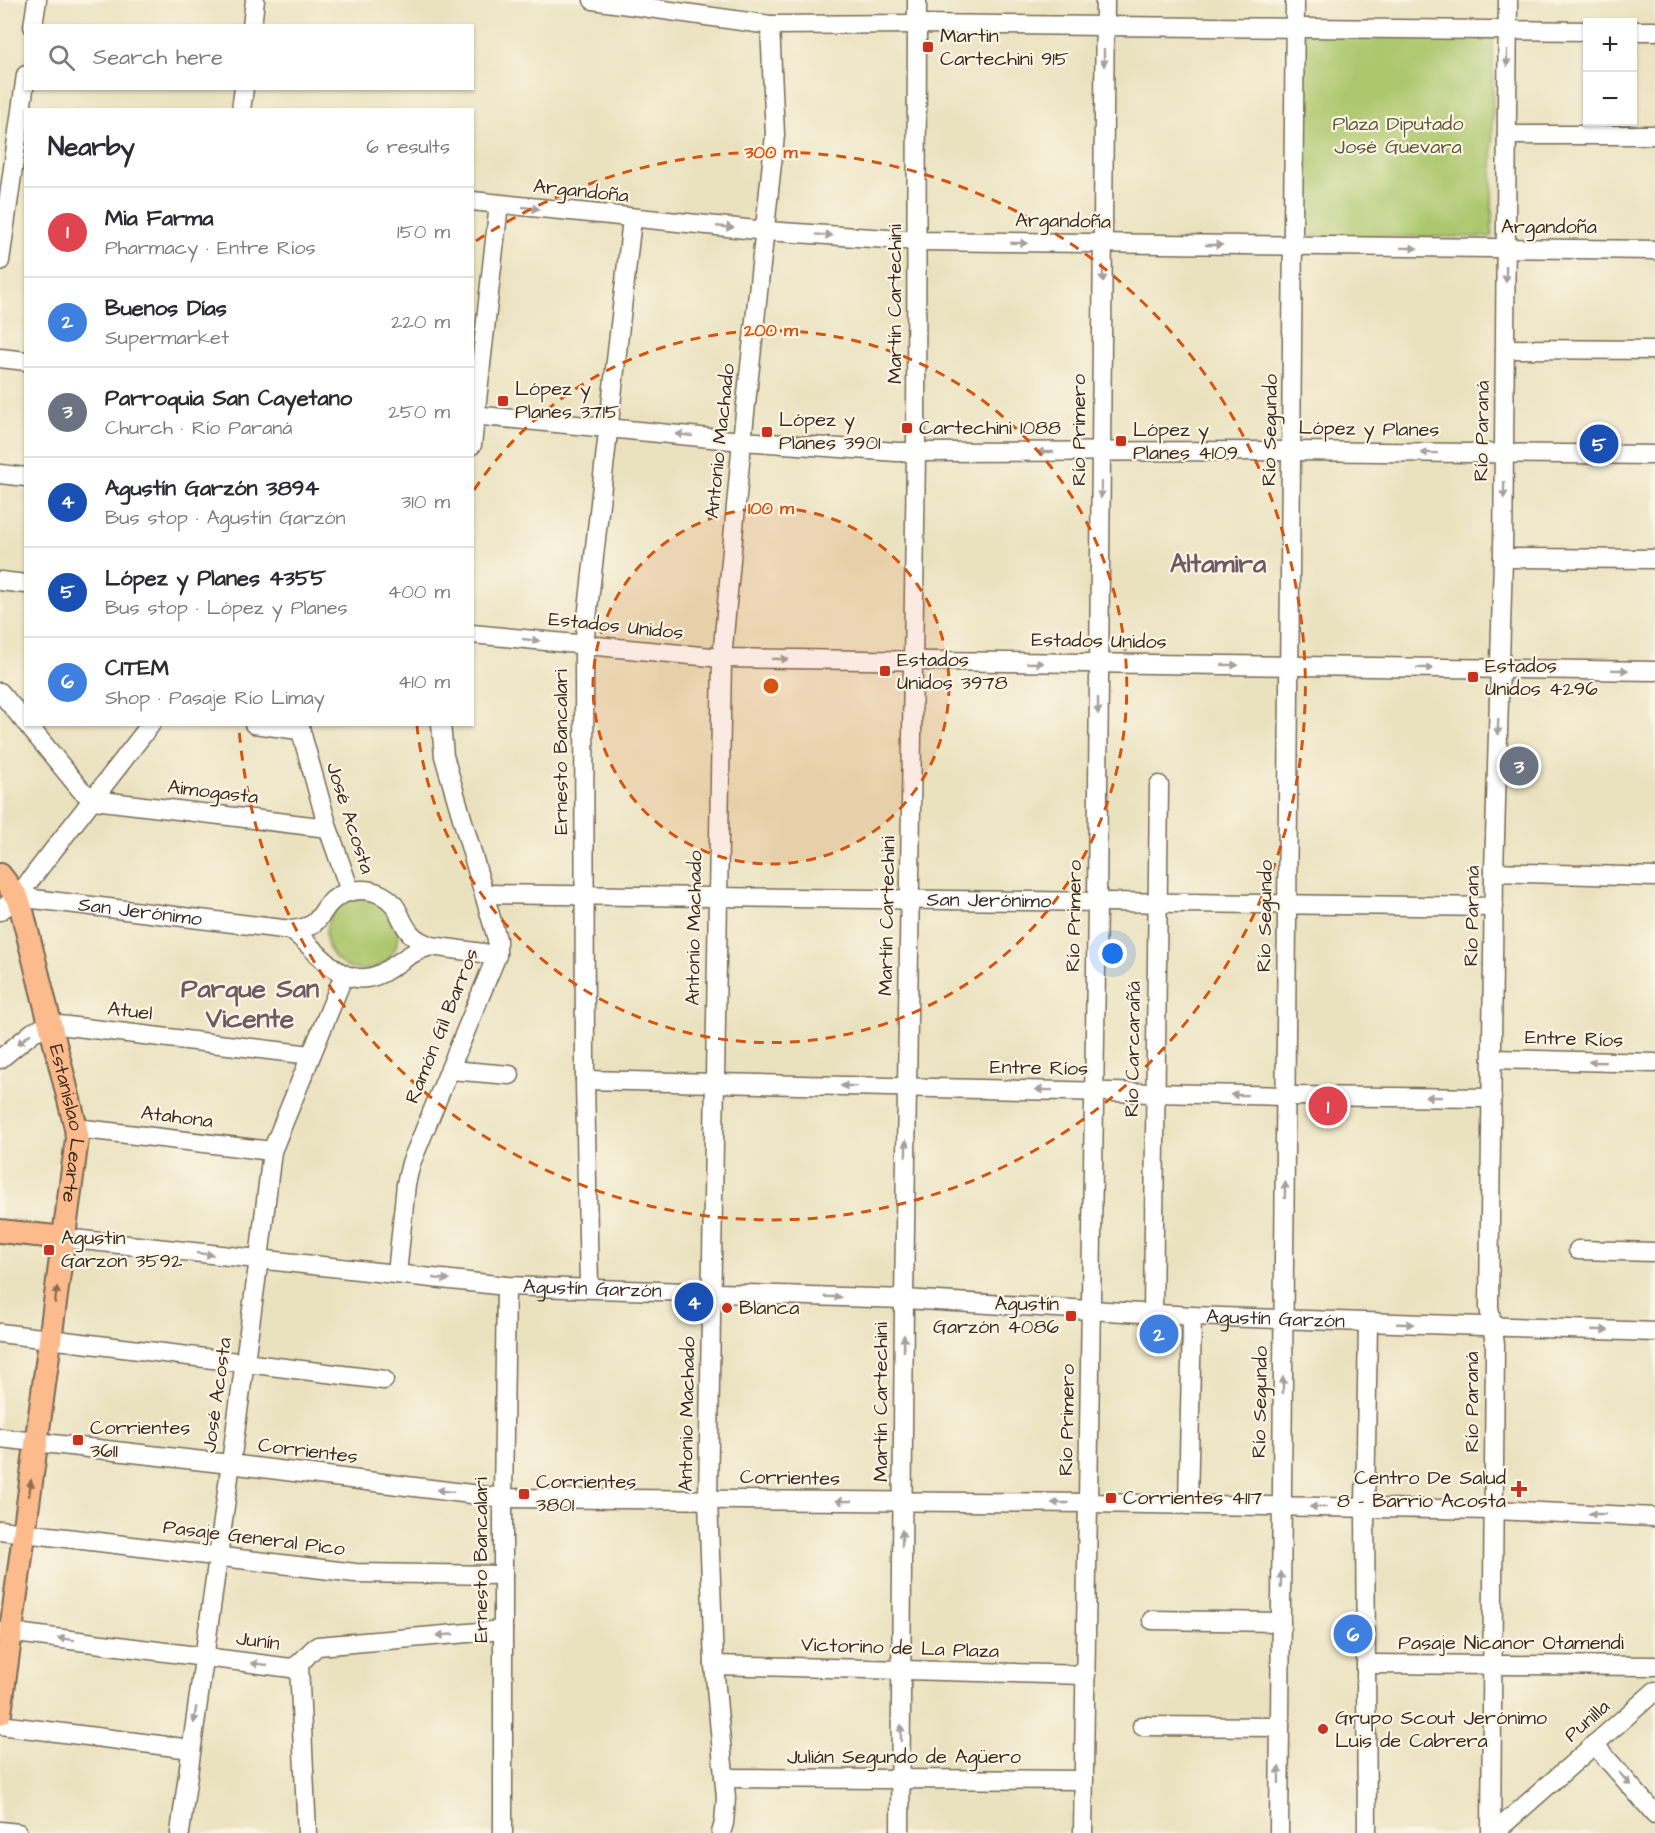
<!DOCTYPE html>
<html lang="en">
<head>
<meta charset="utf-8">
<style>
	:root { --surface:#fff; --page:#f2f2f3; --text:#2b2b33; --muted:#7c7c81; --line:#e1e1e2; --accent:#0b8043 }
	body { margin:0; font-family:"Architects Daughter",sans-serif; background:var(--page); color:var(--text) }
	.controls { position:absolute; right:18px; top:18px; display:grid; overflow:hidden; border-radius:0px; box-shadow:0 2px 4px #0004 }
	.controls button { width:54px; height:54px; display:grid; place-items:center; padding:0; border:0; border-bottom:2px solid var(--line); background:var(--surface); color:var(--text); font:30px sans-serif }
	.you { position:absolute; left:1113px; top:954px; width:21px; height:21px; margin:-15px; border:4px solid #fff; border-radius:50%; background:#1a73e8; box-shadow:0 0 0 9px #1a73e833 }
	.badge { display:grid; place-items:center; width:39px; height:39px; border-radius:50%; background:var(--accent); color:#fff; font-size:20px; font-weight:700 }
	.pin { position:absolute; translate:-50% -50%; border:3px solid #fff; box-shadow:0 2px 6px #0006 }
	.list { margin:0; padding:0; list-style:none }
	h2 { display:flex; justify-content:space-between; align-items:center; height:78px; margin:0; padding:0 24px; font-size:26px }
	h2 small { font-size:20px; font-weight:400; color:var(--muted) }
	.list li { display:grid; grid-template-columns:39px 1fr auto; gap:18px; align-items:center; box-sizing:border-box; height:90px; padding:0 24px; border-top:2px solid var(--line) }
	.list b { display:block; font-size:22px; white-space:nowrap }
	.list p { margin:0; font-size:20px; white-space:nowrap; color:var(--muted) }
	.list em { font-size:20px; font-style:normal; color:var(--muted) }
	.icon { flex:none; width:33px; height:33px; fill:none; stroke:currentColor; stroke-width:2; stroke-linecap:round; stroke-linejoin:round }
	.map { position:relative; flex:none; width:1655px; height:1833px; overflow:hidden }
	.search { position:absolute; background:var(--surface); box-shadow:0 2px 4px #0004; left:24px; top:24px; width:450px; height:66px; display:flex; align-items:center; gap:15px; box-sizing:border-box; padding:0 21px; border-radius:0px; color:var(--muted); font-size:22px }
	.panel { position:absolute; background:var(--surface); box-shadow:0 2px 4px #0004; left:24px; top:108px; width:450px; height:618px; border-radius:0px }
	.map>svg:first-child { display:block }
	.green { fill:#acc76d; stroke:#747846; stroke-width:1.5 }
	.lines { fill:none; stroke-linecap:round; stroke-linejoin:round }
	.minor-casing { stroke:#786a56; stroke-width:21 }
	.major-casing { stroke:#786a56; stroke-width:26 }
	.minor { stroke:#fff; stroke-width:18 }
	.major { stroke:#fbbb8c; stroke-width:22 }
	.oneway { fill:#a79f9a }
	.oneway2 { fill:#916b50 }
	.ring { fill:none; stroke:#d7540e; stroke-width:3; stroke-dasharray:10 8 }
	.poi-dot { fill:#c8321e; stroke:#fcf5e5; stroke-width:2 }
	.labels { text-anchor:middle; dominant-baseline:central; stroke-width:4.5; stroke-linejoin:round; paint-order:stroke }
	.poi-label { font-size:20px; fill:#3b2a1e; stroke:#fcf5e5; text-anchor:start }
	.park-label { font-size:20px; fill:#5d5936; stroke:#fcf5e5 }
	.street-label { font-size:20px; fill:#3b2a1e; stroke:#fcf5e5 }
	.district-label { font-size:26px; font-weight:bold; fill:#6f5b63; stroke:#fcf5e5 }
	.centre { fill:#d7540e; stroke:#fcf5e5; stroke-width:3 }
	.ring-label { font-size:18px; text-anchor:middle; font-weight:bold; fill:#d7540e; stroke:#fcf5e5; stroke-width:4.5; stroke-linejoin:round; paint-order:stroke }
</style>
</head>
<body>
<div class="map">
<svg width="1655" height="1833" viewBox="0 0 1655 1833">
	<rect width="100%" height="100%" fill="#fcf5e5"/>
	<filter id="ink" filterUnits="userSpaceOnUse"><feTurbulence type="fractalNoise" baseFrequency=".0167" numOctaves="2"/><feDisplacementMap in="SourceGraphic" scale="12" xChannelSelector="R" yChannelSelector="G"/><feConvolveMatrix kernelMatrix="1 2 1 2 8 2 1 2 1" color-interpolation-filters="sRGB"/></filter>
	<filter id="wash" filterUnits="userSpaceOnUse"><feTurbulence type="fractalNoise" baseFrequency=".008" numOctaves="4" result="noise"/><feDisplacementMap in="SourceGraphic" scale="24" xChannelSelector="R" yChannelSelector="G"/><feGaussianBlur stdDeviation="1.35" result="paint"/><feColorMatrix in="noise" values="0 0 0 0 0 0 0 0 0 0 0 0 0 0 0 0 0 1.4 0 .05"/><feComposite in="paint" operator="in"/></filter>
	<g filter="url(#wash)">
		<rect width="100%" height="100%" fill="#eae2bf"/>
		<g class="green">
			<polygon points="1304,33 1493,34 1492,237 1303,236"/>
			<circle cx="362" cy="934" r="36"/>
		</g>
	</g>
	<g filter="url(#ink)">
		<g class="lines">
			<g class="minor-casing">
				<g id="minor">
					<polyline points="593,0 770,25 916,24 1588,31"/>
					<polyline points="33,26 37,0"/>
					<polyline points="252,26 255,0"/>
					<polyline points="1632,31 1655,31"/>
					<polyline points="241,110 244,88"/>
					<polyline points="1507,135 1655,135"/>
					<polyline points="472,201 766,231 918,241 1655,250"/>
					<polyline points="0,261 26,75"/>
					<polyline points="1505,349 1655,350"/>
					<polyline points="0,358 26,361"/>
					<polyline points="472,415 742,441 897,452 1292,451 1655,455"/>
					<polyline points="472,445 499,204"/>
					<polyline points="0,474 26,477"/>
					<polyline points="1503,558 1655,559"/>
					<polyline points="0,581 26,584"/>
					<polyline points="472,634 722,658 1655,671"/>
					<polyline points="0,692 26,723"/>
					<polyline points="27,724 81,790 94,800 328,828"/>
					<polyline points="254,724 299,730"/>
					<polyline points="299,724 328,828 350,891"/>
					<polyline points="1494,872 1655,877"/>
					<path id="s1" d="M 485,894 L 1494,907"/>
					<path id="s2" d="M 17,897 L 291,930 C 299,929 308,928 314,923 C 320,918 323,911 328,905 C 341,890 363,886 380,894 C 401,904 398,920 411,934 C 416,940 423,943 431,946 C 411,951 399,964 382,973 C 341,994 319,949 291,930"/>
					<polyline points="0,911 17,897 151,724"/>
					<polyline points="431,946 497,955"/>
					<polyline points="0,1059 33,1032 51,1024 311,1055"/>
					<polyline points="1492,1059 1655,1063"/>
					<polyline points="450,1070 510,1075"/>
					<polyline points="585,1080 1286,1096 1492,1098"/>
					<polyline points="76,1128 272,1151"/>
					<path id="s3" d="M 64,1238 L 506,1286 L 904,1299 L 1192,1316 L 1655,1332"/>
					<polyline points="1578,1250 1655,1252"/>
					<polyline points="397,1274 406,1184 411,1163 497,955 497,939 444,756 441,724"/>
					<polyline points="589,1288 585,1080 584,645 632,219"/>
					<polyline points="1153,1314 1159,785"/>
					<polyline points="0,1333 384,1380"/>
					<polyline points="0,1438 230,1464 503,1498 1088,1503 1494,1510 1655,1517"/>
					<polyline points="1188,1505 1192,1316"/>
					<polyline points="0,1530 355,1573 503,1575"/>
					<polyline points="1152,1620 1281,1622"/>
					<path d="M 0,1631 L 291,1668 C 304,1664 307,1652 318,1646 L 503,1630"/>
					<polyline points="1367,1664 1655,1666"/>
					<polyline points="299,1665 307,1833"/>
					<polyline points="714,1665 1086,1675"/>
					<polyline points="0,1725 191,1749"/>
					<polyline points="1142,1726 1280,1727"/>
					<polyline points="1594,1744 1655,1814"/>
					<polyline points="724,1778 1084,1780"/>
					<polyline points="0,1831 18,1833"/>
					<polyline points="180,1833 259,1259 272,1151 344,975"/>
					<polyline points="503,1833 503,1498 506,1286"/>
					<polyline points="721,1833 724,1823 726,1798 714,1665 708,1499 722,658 742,441 775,135 770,25"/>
					<polyline points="900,1833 904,1299 916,453 917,0"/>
					<polyline points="1083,1833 1097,902 1105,0"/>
					<polyline points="1279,1833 1295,0"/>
					<polyline points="1367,1833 1365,1508 1368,1323"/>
					<polyline points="1491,1833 1495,1344 1489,1307 1494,872 1503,558 1508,0"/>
					<polyline points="1494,1833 1655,1691"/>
				</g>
			</g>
			<g class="major-casing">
				<g id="major">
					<path id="s4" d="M 0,875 L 17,897 L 22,911 L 76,1128 L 77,1139 L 0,1713"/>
					<polyline points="0,1231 64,1238"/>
				</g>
			</g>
			<use href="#minor" class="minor"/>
			<use href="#major" class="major"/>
		</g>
		<defs><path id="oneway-solid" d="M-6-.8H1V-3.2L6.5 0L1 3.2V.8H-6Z" transform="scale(1.5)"/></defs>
		<g class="oneway">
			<use href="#oneway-solid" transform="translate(1104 58) rotate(90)"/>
			<use href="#oneway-solid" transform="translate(1507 58) rotate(90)"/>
			<use href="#oneway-solid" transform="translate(531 208) rotate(6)"/>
			<use href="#oneway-solid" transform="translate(725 227) rotate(5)"/>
			<use href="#oneway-solid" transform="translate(824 235) rotate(4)"/>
			<use href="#oneway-solid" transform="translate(1019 243) rotate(1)"/>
			<use href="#oneway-solid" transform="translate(1214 245)"/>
			<use href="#oneway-solid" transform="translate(1409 248) rotate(1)"/>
			<use href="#oneway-solid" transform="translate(1103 274) rotate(90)"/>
			<use href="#oneway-solid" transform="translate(1506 274) rotate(91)"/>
			<use href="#oneway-solid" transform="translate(684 435) rotate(-174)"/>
			<use href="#oneway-solid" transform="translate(1045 452) rotate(180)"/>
			<use href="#oneway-solid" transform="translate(1429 453) rotate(-179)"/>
			<use href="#oneway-solid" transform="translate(1101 490) rotate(91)"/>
			<use href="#oneway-solid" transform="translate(1504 490) rotate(91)"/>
			<use href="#oneway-solid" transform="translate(531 640) rotate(6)"/>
			<use href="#oneway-solid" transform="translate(780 659) rotate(1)"/>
			<use href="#oneway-solid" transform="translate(1035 663) rotate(1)"/>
			<use href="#oneway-solid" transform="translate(1230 665) rotate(1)"/>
			<use href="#oneway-solid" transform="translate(1425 668) rotate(1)"/>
			<use href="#oneway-solid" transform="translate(1620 670) rotate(1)"/>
			<use href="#oneway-solid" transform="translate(1098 706) rotate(90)"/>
			<use href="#oneway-solid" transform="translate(1498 727) rotate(92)"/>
			<use href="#oneway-solid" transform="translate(24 1039) rotate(140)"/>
			<use href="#oneway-solid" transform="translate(1597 1062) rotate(-178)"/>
			<use href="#oneway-solid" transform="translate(849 1086) rotate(-179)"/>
			<use href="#oneway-solid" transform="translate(1044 1090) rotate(-179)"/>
			<use href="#oneway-solid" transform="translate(1239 1095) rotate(-179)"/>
			<use href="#oneway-solid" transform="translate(1434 1097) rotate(-179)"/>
			<use href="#oneway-solid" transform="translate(906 1148) rotate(-89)"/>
			<use href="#oneway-solid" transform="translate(1285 1190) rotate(-89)"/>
			<use href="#oneway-solid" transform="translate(205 1254) rotate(6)"/>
			<use href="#oneway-solid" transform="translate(441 1279) rotate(6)"/>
			<use href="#oneway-solid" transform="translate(833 1297) rotate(2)"/>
			<use href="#oneway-solid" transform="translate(1405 1324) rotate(2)"/>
			<use href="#oneway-solid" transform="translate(1600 1330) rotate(2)"/>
			<use href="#oneway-solid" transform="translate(904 1343) rotate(-90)"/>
			<use href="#oneway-solid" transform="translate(1283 1385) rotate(-89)"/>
			<use href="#oneway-solid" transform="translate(445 1491) rotate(-173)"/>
			<use href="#oneway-solid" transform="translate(844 1501) rotate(-179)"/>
			<use href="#oneway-solid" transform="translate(1060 1503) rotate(-180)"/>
			<use href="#oneway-solid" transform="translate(1318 1507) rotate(-179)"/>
			<use href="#oneway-solid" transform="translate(1597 1514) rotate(-178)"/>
			<use href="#oneway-solid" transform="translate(902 1538) rotate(-90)"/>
			<use href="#oneway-solid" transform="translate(1281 1580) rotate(-89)"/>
			<use href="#oneway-solid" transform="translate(445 1635) rotate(175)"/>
			<use href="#oneway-solid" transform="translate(66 1639) rotate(-173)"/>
			<use href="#oneway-solid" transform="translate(259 1664) rotate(-173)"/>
			<use href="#oneway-solid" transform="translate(195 1715) rotate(98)"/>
			<use href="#oneway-solid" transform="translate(901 1733) rotate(-89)"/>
			<use href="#oneway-solid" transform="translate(1279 1775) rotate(-89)"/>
			<use href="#oneway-solid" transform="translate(1625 1779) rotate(49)"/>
		</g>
		<g class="oneway2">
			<use href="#oneway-solid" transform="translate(56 1295) rotate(-82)"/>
			<use href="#oneway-solid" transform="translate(30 1488) rotate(-83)"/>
		</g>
	</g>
	<circle cx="771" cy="686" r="178" fill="#d7540e" fill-opacity=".12"/>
	<g class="ring">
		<circle cx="771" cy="686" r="178"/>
		<path d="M474 490A356 356 0 1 1 417 726"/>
		<path d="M476 241A534 534 0 1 1 239 728"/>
	</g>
	<g class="poi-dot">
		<rect x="922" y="41" width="12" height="12" rx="3"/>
		<rect x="497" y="395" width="12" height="12" rx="3"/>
		<rect x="901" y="422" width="12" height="12" rx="3"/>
		<rect x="761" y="426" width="12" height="12" rx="3"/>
		<rect x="1115" y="435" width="12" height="12" rx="3"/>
		<rect x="879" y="665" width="12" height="12" rx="3"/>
		<rect x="1467" y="671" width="12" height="12" rx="3"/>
		<rect x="43" y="1244" width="12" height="12" rx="3"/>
		<circle cx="727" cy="1308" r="6"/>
		<rect x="1065" y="1310" width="12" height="12" rx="3"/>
		<rect x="72" y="1434" width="12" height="12" rx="3"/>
		<path d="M1516 1480h6v6h6v6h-6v6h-6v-6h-6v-6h6z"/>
		<rect x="518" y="1488" width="12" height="12" rx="3"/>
		<rect x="1105" y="1492" width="12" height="12" rx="3"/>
		<circle cx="1323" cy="1729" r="6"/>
	</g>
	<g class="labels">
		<g class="poi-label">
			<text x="940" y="36">Martin<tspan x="940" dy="23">Cartechini 915</tspan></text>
			<text x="515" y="389">López y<tspan x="515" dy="23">Planes 3715</tspan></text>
			<text x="779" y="420">López y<tspan x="779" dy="23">Planes 3901</tspan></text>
			<text x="919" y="428">Cartechini 1088</text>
			<text x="1133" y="430">López y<tspan x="1133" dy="23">Planes 4109</tspan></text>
			<text x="897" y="660">Estados<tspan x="897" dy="23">Unidos 3978</tspan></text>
			<text x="1485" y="666">Estados<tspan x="1485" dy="23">Unidos 4296</tspan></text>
			<text x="61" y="1238">Agustin<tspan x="61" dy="23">Garzon 3592</tspan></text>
			<text x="1059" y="1304" text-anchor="end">Agustín<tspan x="1059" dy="23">Garzón 4086</tspan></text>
			<text x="739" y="1308">Blanca</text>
			<text x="90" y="1428">Corrientes<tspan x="90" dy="23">3611</tspan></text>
			<text x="1506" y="1478" text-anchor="end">Centro De Salud<tspan x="1506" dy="23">8 - Barrio Acosta</tspan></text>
			<text x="536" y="1482">Corrientes<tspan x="536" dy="23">3801</tspan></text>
			<text x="1123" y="1498">Corrientes 4117</text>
			<text x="1335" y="1718">Grupo Scout Jerónimo<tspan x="1335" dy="23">Luis de Cabrera</tspan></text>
		</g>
		<g class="park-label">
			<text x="1398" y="124">Plaza Diputado<tspan x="1398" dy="23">José Guevara</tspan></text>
		</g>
		<g class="street-label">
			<text transform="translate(581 191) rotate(6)">Argandoña</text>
			<text transform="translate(1063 221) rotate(1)">Argandoña</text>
			<text x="1549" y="227">Argandoña</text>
			<text transform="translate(895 304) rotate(-90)">Martín Cartechini</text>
			<text transform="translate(1369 429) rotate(1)">López y Planes</text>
			<text transform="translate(1079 430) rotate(-90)">Río Primero</text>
			<text transform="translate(1270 430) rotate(-89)">Río Segundo</text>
			<text transform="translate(1482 431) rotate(-89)">Río Paraná</text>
			<text transform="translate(720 441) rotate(-84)">Antonio Machado</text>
			<text transform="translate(616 626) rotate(6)">Estados Unidos</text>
			<text transform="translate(1099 641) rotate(1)">Estados Unidos</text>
			<text transform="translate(561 752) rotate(-90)">Ernesto Bancalari</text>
			<text transform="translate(213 792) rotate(7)">Aimogasta</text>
			<text transform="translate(350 818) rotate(72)">José Acosta</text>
			<text stroke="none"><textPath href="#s1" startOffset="504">San Jerónimo</textPath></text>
			<text stroke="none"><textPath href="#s2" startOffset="124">San Jerónimo</textPath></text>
			<text transform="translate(887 916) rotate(-89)">Martín Cartechini</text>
			<text transform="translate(1074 916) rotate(-89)">Río Primero</text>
			<text transform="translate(1265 916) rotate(-89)">Río Segundo</text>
			<text transform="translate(1472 916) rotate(-89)">Río Paraná</text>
			<text transform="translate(694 928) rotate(-89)">Antonio Machado</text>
			<text transform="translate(130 1011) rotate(7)">Atuel</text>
			<text transform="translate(442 1026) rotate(-68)">Ramón Gil Barros</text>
			<text transform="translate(1574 1039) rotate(2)">Entre Ríos</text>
			<text transform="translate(1133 1049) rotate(-89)">Río Carcarañá</text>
			<text transform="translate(1039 1068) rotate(1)">Entre Ríos</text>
			<text transform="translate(177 1117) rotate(7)">Atahona</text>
			<text stroke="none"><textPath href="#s4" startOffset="261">Estanislao Learte</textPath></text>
			<text stroke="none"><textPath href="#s3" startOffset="531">Agustín Garzón</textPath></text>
			<text stroke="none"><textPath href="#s3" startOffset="1215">Agustín Garzón</textPath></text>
			<text transform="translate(217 1395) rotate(-82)">José Acosta</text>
			<text transform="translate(881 1402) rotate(-90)">Martín Cartechini</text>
			<text transform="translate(1260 1402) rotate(-89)">Río Segundo</text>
			<text transform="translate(1472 1402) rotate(-90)">Río Paraná</text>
			<text transform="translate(687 1414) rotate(-89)">Antonio Machado</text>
			<text transform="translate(1067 1420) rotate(-89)">Río Primero</text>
			<text transform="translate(308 1451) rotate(7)">Corrientes</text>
			<text transform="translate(790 1478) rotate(1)">Corrientes</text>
			<text transform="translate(254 1538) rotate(7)">Pasaje General Pico</text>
			<text transform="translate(481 1560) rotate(-90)">Ernesto Bancalari</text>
			<text transform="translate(258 1641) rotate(7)">Junín</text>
			<text x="1511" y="1643">Pasaje Nicanor Otamendi</text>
			<text transform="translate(900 1648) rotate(2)">Victorino de La Plaza</text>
			<text transform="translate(1587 1721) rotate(-41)">Punilla</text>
			<text x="904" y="1757">Julián Segundo de Agüero</text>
		</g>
		<g class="district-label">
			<text x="1218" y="564">Altamira</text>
			<text x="250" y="989">Parque San<tspan x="250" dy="30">Vicente</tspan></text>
		</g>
	</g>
	<circle cx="771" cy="686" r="9" class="centre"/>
	<g class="ring-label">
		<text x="771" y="158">300 m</text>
		<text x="771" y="336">200 m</text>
		<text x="771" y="514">100 m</text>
	</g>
</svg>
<div class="controls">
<button>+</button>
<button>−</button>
</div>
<div class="you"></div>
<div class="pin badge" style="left:1328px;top:1106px;background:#e0444e">1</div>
<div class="pin badge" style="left:1159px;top:1334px;background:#3f7fe0">2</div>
<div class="pin badge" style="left:1519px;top:766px;background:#6b7280">3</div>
<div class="pin badge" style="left:694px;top:1302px;background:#1a4fb4">4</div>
<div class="pin badge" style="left:1599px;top:444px;background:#1a4fb4">5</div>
<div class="pin badge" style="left:1353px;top:1634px;background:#3f7fe0">6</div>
<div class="search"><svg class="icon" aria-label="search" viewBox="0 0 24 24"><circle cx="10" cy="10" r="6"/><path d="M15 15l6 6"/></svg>Search here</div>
<section class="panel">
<h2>Nearby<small>6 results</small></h2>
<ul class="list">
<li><span class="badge" style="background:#e0444e">1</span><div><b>Mia Farma</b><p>Pharmacy · Entre Ríos</p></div><em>150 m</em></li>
<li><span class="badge" style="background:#3f7fe0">2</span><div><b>Buenos Días</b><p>Supermarket</p></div><em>220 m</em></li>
<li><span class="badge" style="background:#6b7280">3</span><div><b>Parroquia San Cayetano</b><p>Church · Río Paraná</p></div><em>250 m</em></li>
<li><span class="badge" style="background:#1a4fb4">4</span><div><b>Agustín Garzón 3894</b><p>Bus stop · Agustín Garzón</p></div><em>310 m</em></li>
<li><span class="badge" style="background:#1a4fb4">5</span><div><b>López y Planes 4355</b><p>Bus stop · López y Planes</p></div><em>400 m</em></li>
<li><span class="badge" style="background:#3f7fe0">6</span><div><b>CITEM</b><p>Shop · Pasaje Río Limay</p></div><em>410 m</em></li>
</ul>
</section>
</div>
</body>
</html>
